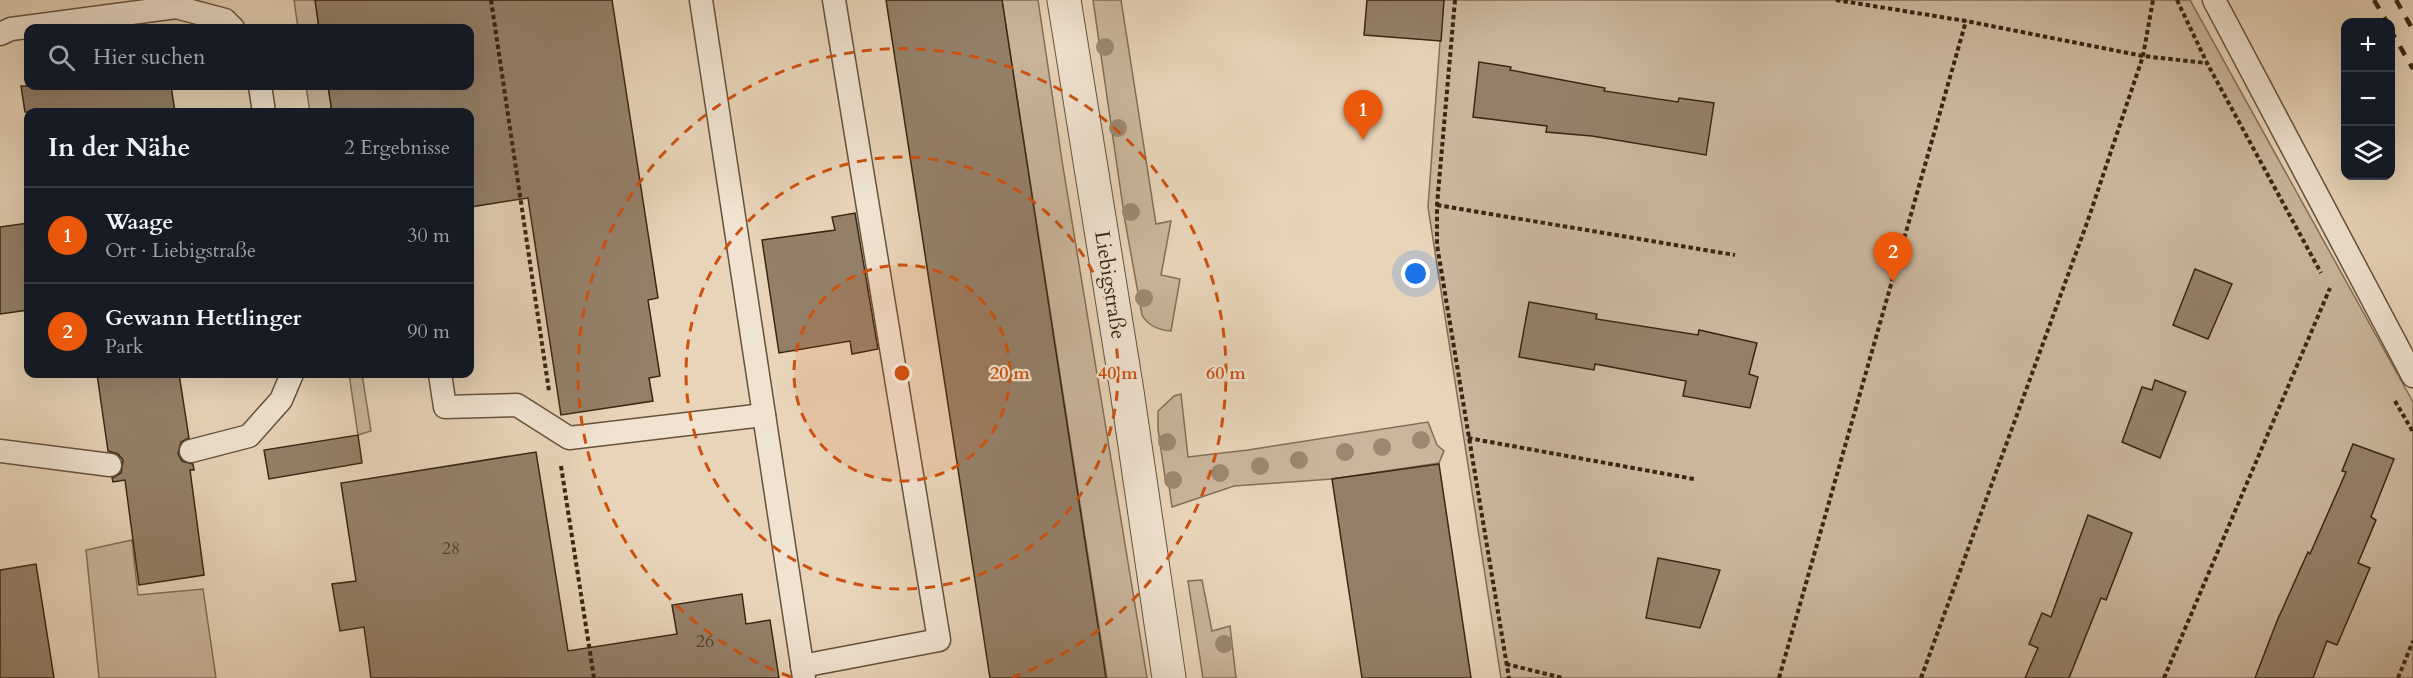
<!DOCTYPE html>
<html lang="de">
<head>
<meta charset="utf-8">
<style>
	:root { --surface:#171b24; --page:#242831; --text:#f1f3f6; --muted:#9ea1a6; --line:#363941; --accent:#ea580c }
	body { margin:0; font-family:Cardo,serif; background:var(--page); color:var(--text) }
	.controls { position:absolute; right:18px; top:18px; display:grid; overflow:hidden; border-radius:12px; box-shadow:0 6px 24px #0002 }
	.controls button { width:54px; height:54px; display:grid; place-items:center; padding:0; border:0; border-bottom:2px solid var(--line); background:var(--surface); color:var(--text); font:30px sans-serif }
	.you { position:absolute; left:1416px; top:274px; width:21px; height:21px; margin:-15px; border:4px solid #fff; border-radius:50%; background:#1a73e8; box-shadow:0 0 0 9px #1a73e833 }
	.badge { display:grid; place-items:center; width:39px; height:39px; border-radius:50%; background:var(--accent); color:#fff; font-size:20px; font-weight:700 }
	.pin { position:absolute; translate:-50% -50px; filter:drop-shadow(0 2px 3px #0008) }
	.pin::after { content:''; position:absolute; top:32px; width:21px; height:18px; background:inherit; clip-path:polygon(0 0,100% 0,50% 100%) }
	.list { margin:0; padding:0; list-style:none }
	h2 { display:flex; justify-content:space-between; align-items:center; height:78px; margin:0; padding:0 24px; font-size:26px }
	h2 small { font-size:20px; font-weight:400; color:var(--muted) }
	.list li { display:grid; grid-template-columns:39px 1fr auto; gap:18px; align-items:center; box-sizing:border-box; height:96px; padding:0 24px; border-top:2px solid var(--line) }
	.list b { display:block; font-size:22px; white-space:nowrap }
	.list p { margin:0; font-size:20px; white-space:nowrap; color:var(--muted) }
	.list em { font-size:20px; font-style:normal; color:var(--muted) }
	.icon { flex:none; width:33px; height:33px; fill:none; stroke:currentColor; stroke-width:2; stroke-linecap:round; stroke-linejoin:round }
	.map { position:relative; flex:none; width:2413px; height:678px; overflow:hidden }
	.search { position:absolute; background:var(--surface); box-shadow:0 6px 24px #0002; left:24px; top:24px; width:450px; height:66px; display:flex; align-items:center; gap:15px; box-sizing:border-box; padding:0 21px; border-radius:12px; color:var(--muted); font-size:22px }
	.panel { position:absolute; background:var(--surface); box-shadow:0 6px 24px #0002; left:24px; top:108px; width:450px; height:270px; border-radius:12px }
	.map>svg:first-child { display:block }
	.green { fill:#cab69c; stroke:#826e58; stroke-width:1.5 }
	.building { fill:#948069; stroke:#392613; stroke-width:1.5 }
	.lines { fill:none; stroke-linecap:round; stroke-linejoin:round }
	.lane-casing { stroke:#65523c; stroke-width:25 }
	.street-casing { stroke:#65523c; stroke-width:35 }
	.path { stroke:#392613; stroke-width:4; stroke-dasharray:4.5 3; stroke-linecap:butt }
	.lane { stroke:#f0e3d1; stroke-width:22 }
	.street { stroke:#f0e3d1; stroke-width:33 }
	.rail { stroke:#392613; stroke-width:4.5; stroke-dasharray:10 10; stroke-linecap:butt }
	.tree { fill:#9c8870 }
	.ring { fill:none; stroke:#ce510d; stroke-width:3; stroke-dasharray:10 8 }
	.labels { text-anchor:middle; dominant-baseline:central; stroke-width:4.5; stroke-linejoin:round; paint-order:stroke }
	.number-label { font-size:18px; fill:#503c28 }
	.street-label { font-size:21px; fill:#392613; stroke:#f0e3d1 }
	.centre { fill:#ce510d; stroke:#f0e3d1; stroke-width:3 }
	.ring-label { font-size:18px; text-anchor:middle; font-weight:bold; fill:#ce510d; stroke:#f0e3d1; stroke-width:4.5; stroke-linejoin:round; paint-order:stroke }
</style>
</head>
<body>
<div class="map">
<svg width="2413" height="678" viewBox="0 0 2413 678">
	<rect width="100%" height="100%" fill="#e8d4b8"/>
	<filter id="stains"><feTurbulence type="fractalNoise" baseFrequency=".00333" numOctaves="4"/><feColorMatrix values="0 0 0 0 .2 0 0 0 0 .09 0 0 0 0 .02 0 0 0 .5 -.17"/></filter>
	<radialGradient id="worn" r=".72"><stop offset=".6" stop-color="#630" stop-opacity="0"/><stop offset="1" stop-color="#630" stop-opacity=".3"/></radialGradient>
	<g class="green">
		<polygon points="294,0 315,0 319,28 298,28"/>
		<polygon points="1002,0 1038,0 1063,167 1147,678 1107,678"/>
		<path d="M 1093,0 L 1121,0 L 1156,224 L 1171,221 L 1161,275 L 1180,279 L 1171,331 C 1159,330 1148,326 1142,315 L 1125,221 Z"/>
		<polygon points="1443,0 2190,0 2413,402 2413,678 1501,678 1428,207"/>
		<polygon points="306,86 328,86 332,112 310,112"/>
		<polygon points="349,374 362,374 371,431 358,435"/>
		<polygon points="1181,394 1188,457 1248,450 1428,422 1437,445 1444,451 1439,463 1332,479 1234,486 1172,507 1169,486 1166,484 1158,429 1158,411 1174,396"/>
		<polygon points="132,540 138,595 203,589 216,678 99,678 86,550"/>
		<polygon points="1202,580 1212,631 1230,626 1236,678 1203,678 1188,581"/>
	</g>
	<g class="building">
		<polygon points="315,0 612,0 658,298 648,300 660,376 649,378 653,401 561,415 528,198 470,207 470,112 332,112 328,86 470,86 470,28 319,28"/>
		<polygon points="886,0 1002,0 1106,678 990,678"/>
		<polygon points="1367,0 1444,0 1441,41 1364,35"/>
		<polygon points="1479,62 1511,67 1510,70 1605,88 1604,91 1678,102 1679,98 1714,103 1706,155 1592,136 1546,132 1547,126 1473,117"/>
		<polygon points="21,86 171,86 175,112 25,112"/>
		<polygon points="855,213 878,349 852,354 850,341 779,353 762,240 835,230 832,217"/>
		<polygon points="28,223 28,310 0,314 0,227"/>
		<polygon points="2195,269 2232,284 2208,339 2173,325"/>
		<polygon points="1529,302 1597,314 1596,319 1698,335 1699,330 1757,343 1749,374 1758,377 1750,408 1683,396 1686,381 1595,364 1594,370 1519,357"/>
		<polygon points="97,374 179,374 189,438 181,442 178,454 182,461 193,464 194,470 190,470 204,575 139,585 125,480 113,482 112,478 121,473 123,460 118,454 108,451"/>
		<polygon points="2155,380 2186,392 2160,458 2122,442 2142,387 2152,390"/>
		<polygon points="358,435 362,463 269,479 264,450"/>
		<polygon points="2353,444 2394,459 2371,517 2376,520 2358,563 2370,568 2337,645 2327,641 2313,678 2255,678 2277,621 2308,552 2310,554 2346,472 2342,471"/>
		<polygon points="536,452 568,651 677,634 672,605 742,594 746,624 770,620 779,678 371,678 364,627 340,631 332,584 356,581 341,483"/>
		<polygon points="1439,464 1471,678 1362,678 1332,479"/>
		<polygon points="2088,515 2132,533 2106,600 2101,598 2069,678 2025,678 2038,648 2029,644 2042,613 2051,617"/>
		<polygon points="1658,558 1720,570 1700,628 1646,618"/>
		<polygon points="36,564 54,678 0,678 0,570"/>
	</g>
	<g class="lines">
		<g class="lane-casing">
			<g id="lane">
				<polyline points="701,0 804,678"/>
				<polyline points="2214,0 2413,376"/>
				<polyline points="0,34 11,29 176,7 225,20 233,28"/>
				<polyline points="260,86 264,112"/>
				<polyline points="440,374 445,407 517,405 569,438 764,415"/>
				<polyline points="0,451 110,465"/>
				<polyline points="191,451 249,436 281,400 292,374"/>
				<polyline points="802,666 939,640 834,0"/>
			</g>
		</g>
		<g class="street-casing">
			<polyline id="street" points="1064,0 1127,391 1169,678"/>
		</g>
		<g class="path">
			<polyline points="491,0 549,391"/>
			<polyline points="1455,0 1437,205 1437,245 1509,678"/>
			<polyline points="1836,0 1966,21 2143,56 2206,63"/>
			<polyline points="2177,0 2207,63 2321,273"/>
			<polyline points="1437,205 1735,255"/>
			<polyline points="2395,401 2413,432"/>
			<polyline points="1468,438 1694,479"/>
			<polyline points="561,466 594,678"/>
			<polyline points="1506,664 1563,678"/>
			<polyline points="1779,678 1966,21"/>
			<polyline points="1921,678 2088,220 2143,56 2153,0"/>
			<polyline points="2164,678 2330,288"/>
			<polyline points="2398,678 2413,641"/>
		</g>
		<use href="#lane" class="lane"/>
		<use href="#street" class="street"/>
		<g class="rail">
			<polyline points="2374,0 2387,22"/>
			<polyline points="2396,0 2413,30"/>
			<polyline points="2390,29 2413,69"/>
		</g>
	</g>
	<g class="tree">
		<circle cx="1105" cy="47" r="9"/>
		<circle cx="1118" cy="128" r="9"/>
		<circle cx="1131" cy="212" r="9"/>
		<circle cx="1144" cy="298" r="9"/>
		<circle cx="1421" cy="440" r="9"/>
		<circle cx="1167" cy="442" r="9"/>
		<circle cx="1382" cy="447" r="9"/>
		<circle cx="1345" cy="452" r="9"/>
		<circle cx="1299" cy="460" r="9"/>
		<circle cx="1260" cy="466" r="9"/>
		<circle cx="1220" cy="473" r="9"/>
		<circle cx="1173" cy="480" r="9"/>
		<circle cx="1224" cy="644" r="9"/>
	</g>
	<circle cx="902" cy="373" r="108" fill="#ce510d" fill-opacity=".12"/>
	<g class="ring">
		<circle cx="902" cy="373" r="108"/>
		<circle cx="902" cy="373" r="216"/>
		<path d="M791 677A324 324 0 1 1 1013 677"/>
	</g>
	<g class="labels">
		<g class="number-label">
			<text x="451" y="548">28</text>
			<text x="705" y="641">26</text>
		</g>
		<g class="street-label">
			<text transform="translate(1110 285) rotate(81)">Liebigstraße</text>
		</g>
	</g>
	<circle cx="902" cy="373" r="9" class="centre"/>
	<g class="ring-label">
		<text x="1010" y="379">20 m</text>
		<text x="1118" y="379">40 m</text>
		<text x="1226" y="379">60 m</text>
	</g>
	<rect width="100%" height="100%" filter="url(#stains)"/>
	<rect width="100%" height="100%" fill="url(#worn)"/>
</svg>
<div class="controls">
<button>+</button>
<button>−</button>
<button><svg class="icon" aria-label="layers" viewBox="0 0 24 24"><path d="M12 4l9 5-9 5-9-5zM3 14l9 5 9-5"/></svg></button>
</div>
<div class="you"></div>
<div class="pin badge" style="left:1363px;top:140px">1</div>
<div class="pin badge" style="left:1893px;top:282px">2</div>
<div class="search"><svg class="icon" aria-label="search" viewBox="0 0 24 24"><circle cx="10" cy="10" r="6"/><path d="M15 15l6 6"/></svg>Hier suchen</div>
<section class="panel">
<h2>In der Nähe<small>2 Ergebnisse</small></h2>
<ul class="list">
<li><span class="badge">1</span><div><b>Waage</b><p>Ort · Liebigstraße</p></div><em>30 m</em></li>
<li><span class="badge">2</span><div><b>Gewann Hettlinger</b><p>Park</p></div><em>90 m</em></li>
</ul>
</section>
</div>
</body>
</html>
